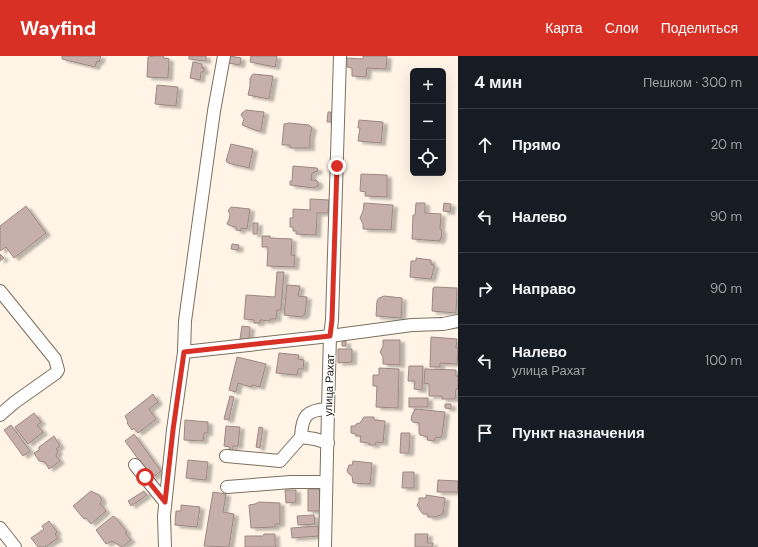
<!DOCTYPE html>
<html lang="ru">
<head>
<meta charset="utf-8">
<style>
	:root { --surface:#171b24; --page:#242831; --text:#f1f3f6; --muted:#9ea1a6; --line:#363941; --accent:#d93025 }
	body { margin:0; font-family:"DM Sans",sans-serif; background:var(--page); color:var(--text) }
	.controls { position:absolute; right:12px; top:12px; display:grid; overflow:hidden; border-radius:6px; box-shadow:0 4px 16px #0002 }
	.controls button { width:36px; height:36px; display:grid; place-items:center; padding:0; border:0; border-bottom:1px solid var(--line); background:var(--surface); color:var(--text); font:20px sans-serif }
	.stop { position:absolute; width:12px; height:12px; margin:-9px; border:3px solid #d93025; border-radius:50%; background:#fff }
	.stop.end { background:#d93025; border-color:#fff; box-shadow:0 1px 4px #0008 }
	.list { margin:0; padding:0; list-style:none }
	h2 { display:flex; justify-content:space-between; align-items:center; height:52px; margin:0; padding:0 16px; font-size:17px }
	h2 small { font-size:13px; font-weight:400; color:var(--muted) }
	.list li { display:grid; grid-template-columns:26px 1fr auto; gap:12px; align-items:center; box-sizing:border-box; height:72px; padding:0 16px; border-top:1px solid var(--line) }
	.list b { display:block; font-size:15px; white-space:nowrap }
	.list p { margin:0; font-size:13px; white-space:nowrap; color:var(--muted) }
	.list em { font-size:13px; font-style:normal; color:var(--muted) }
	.icon { flex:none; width:22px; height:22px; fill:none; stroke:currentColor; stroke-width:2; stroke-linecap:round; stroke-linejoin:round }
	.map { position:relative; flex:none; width:458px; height:491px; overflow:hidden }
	header { display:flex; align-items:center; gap:24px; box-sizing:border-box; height:56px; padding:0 20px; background:var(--accent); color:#fff }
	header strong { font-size:19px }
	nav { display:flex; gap:22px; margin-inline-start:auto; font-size:14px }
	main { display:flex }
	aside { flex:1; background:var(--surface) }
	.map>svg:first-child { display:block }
	.building { fill:#c7b0ab; stroke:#9d8782; filter:url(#shadow) }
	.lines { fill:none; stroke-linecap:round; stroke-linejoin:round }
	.street-casing { stroke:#7b7060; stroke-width:14 }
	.street { stroke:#fff; stroke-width:12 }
	.route { stroke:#d93025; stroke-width:5 }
	.labels { text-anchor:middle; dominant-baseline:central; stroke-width:3; stroke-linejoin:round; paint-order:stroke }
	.street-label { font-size:11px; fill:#18140d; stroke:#fff }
</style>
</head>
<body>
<header>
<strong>Wayfind</strong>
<nav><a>Карта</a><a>Слои</a><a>Поделиться</a></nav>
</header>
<main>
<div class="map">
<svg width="458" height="491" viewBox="0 0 458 491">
	<defs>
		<filter id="shadow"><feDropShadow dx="4.5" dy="2.5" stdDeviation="1" flood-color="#0004"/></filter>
	</defs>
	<rect width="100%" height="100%" fill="#fff4e6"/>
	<g class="building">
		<polygon points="62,0 101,0 99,6 97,5 95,11 62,3"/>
		<polygon points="155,0 163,0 164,2 169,3 168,22 147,21 148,1"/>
		<polygon points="189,0 206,0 206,5 189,3"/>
		<polygon points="230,0 241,2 240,9 228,7"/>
		<polygon points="251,0 277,0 275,11 250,6"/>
		<polygon points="363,0 387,0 386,13 367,12 366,21 352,20 352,12 347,11 347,2 363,3"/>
		<polygon points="193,6 202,8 202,12 204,12 204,16 201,16 200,24 190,22"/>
		<polygon points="254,18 273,20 269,43 248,39 250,30 250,23 252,19"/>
		<polygon points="157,29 178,31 176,50 155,48"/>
		<polygon points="246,54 264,56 261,75 258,75 242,69 244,63 241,59 242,57"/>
		<polygon points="328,56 331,56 331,66 327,66"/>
		<polygon points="359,64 383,66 381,87 358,85 360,72 358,72"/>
		<polygon points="289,67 309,69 312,72 310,80 310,92 290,92 290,89 282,89 284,68"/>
		<polygon points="231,88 253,93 249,112 228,107 226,105"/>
		<polygon points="293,110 317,112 318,115 312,117 311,124 316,124 318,126 318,130 314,132 290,129 290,125 292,125"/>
		<polygon points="361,118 387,119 387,141 365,140 366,136 360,135"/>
		<polygon points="310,143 329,144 328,157 317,157 316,179 296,178 296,175 293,175 293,171 290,171 290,162 293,162 293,153 310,154"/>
		<polygon points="364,147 393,149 391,174 363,173 363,168 360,162 363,155"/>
		<polygon points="416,147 425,147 425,157 441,158 440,173 442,175 441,183 440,183 440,185 412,183 413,159 415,159"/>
		<polygon points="444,147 451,148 450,156 443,155"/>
		<polygon points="26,150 46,177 14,202 6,191 0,195 0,170"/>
		<polygon points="231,151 250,153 247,173 241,172 241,175 236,174 236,171 228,169 227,167 229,164 230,158 228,155"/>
		<polygon points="253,167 258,167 257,178 253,178"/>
		<polygon points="262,180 270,180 270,182 292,183 291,199 295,199 294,211 267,210 268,191 262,191"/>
		<polygon points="232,188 239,189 238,194 231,193"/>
		<polygon points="0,198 4,202 0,205"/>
		<polygon points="416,202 431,204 431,208 434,209 434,212 431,223 410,221 411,205 416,205"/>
		<polygon points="277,216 284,216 281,254 277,254 276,263 270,263 270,265 260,264 260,267 254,267 254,264 244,263 246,239 275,241"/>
		<polygon points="287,229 300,230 298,240 307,241 305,258 302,261 284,259"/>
		<polygon points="435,231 457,232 456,257 432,255 433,232"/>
		<polygon points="384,240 402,242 401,262 376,260 377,245 379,242"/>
		<polygon points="242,270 250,271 249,284 240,283"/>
		<polygon points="431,281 457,283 456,292 458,292 457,308 440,307 440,311 430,311"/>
		<polygon points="383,284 400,284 400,309 383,308 383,301 380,296 383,290"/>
		<polygon points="346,285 346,290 342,290 342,286"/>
		<polygon points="338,293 352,293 352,306 338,307"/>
		<polygon points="279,297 299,299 298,303 304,304 303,313 298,313 297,319 276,317"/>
		<polygon points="237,301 266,308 260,331 252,329 251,331 238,327 236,336 229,334"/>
		<polygon points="409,310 423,310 422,334 414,333 415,325 408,325"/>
		<polygon points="379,312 399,313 398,352 376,351 377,330 373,330 373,319 379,319"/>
		<polygon points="425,313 456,314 456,320 458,320 458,333 456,333 455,343 442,343 442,340 429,340 429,328 424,327"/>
		<polygon points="153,338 158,346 149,353 156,363 138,377 134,372 132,374 127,367 128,366 125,360"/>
		<polygon points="230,340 234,341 229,364 224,363"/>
		<rect x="409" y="342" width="19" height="9"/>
		<polygon points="445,348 451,348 451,353 445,352"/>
		<polygon points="415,353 445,356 442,379 441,381 435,382 434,385 427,384 428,381 420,379 419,377 419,367 413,366 411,364 412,359"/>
		<polygon points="34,357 41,366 37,369 43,376 28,388 15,371"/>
		<polygon points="364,361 374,361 374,364 385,365 383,387 376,386 375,389 369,389 369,387 360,386 361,380 356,380 356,378 351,377 351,370 355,370 356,368 360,367"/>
		<polygon points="185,364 208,366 208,377 204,377 203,385 184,384"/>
		<polygon points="11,369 30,395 23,400 4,374"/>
		<polygon points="226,370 240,371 238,390 233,390 232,397 229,396 230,391 224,390"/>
		<polygon points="259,371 263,372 260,392 256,391"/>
		<polygon points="401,377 410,377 409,397 400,397"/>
		<polygon points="134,378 161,415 152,422 125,385"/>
		<polygon points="54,380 60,390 56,393 58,395 56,400 60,405 49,413 45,406 39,405 34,397 39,394 39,391"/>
		<polygon points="188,404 208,406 206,424 186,422"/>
		<polygon points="353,405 372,407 370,428 353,427 352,420 349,418 347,415 349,409 352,409"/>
		<polygon points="403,416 414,416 414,432 402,432"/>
		<polygon points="438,424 458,425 458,436 437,436"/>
		<rect x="308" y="433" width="12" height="22"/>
		<polygon points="285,434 296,434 296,446 286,447"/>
		<polygon points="91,435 99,439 102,444 100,448 106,455 91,468 86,462 84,463 73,450"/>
		<polygon points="144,435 147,439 131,450 128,445"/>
		<polygon points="213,436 226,438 223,456 234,458 229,491 204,490"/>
		<polygon points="426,439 445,442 443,458 435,461 428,461 428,458 423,458 419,453 419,450 417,450 418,447 419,446 419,442 426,442"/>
		<polygon points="259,446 280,447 280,468 275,468 275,471 251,472 249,449 255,448"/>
		<polygon points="181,449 200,451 197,471 175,469 176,455 181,455"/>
		<polygon points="314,459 315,468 298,469 297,460"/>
		<polygon points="113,460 116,462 127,476 125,477 131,484 122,491 112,485 106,488 96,474"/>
		<polygon points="49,465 57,476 55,478 58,482 45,491 38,491 31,482 44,473 42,470"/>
		<polygon points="318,470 319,480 292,482 291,472"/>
		<polygon points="264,478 275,478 275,489 276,489 276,491 245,491 245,480 263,480"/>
		<polygon points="415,478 428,478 427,487 433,487 432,491 415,491"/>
	</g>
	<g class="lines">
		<g class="street-casing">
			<g id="street">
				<polyline points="0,235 55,303 58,314 56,317 15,346 0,359"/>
				<polyline points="184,296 330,280 412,269 443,268 458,265"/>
				<path d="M 301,381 C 302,360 306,354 328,353"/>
				<polyline points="226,400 280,405 301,381 315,383 328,387"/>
				<polyline points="135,409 165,446"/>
				<polyline points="227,431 291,426 326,426"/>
				<polyline points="0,472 15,491"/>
				<polyline points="165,491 164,460 173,374 184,296 185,265 214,55 224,0"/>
				<polyline points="325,491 328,353 330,280 332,264 340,0"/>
			</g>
		</g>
		<use href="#street" class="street"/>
	</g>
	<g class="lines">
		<polyline class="route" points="145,421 165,446 173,374 184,296 330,280 332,264 337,110"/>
	</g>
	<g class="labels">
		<g class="street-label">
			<text transform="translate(329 329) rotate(-88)">улица Рахат</text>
		</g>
	</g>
</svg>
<div class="controls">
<button>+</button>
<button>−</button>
<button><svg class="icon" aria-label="locate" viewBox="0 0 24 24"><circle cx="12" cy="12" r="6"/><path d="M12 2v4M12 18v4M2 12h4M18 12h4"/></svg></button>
</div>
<div class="stop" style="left:145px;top:421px"></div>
<div class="stop end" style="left:337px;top:110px"></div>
</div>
<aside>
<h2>4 мин<small>Пешком · 300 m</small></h2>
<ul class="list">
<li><svg class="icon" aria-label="ahead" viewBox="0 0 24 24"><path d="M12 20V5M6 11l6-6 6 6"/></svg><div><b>Прямо</b></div><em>20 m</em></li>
<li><svg class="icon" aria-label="left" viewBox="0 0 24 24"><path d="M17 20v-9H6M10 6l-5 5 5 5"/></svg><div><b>Налево</b></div><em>90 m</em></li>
<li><svg class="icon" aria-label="right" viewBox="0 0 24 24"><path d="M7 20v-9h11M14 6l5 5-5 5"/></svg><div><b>Направо</b></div><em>90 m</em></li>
<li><svg class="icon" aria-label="left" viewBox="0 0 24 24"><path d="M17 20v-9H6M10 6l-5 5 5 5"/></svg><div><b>Налево</b><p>улица Рахат</p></div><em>100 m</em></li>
<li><svg class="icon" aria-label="arrive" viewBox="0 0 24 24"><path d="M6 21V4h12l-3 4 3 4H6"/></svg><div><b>Пункт назначения</b></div></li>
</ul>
</aside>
</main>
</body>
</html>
